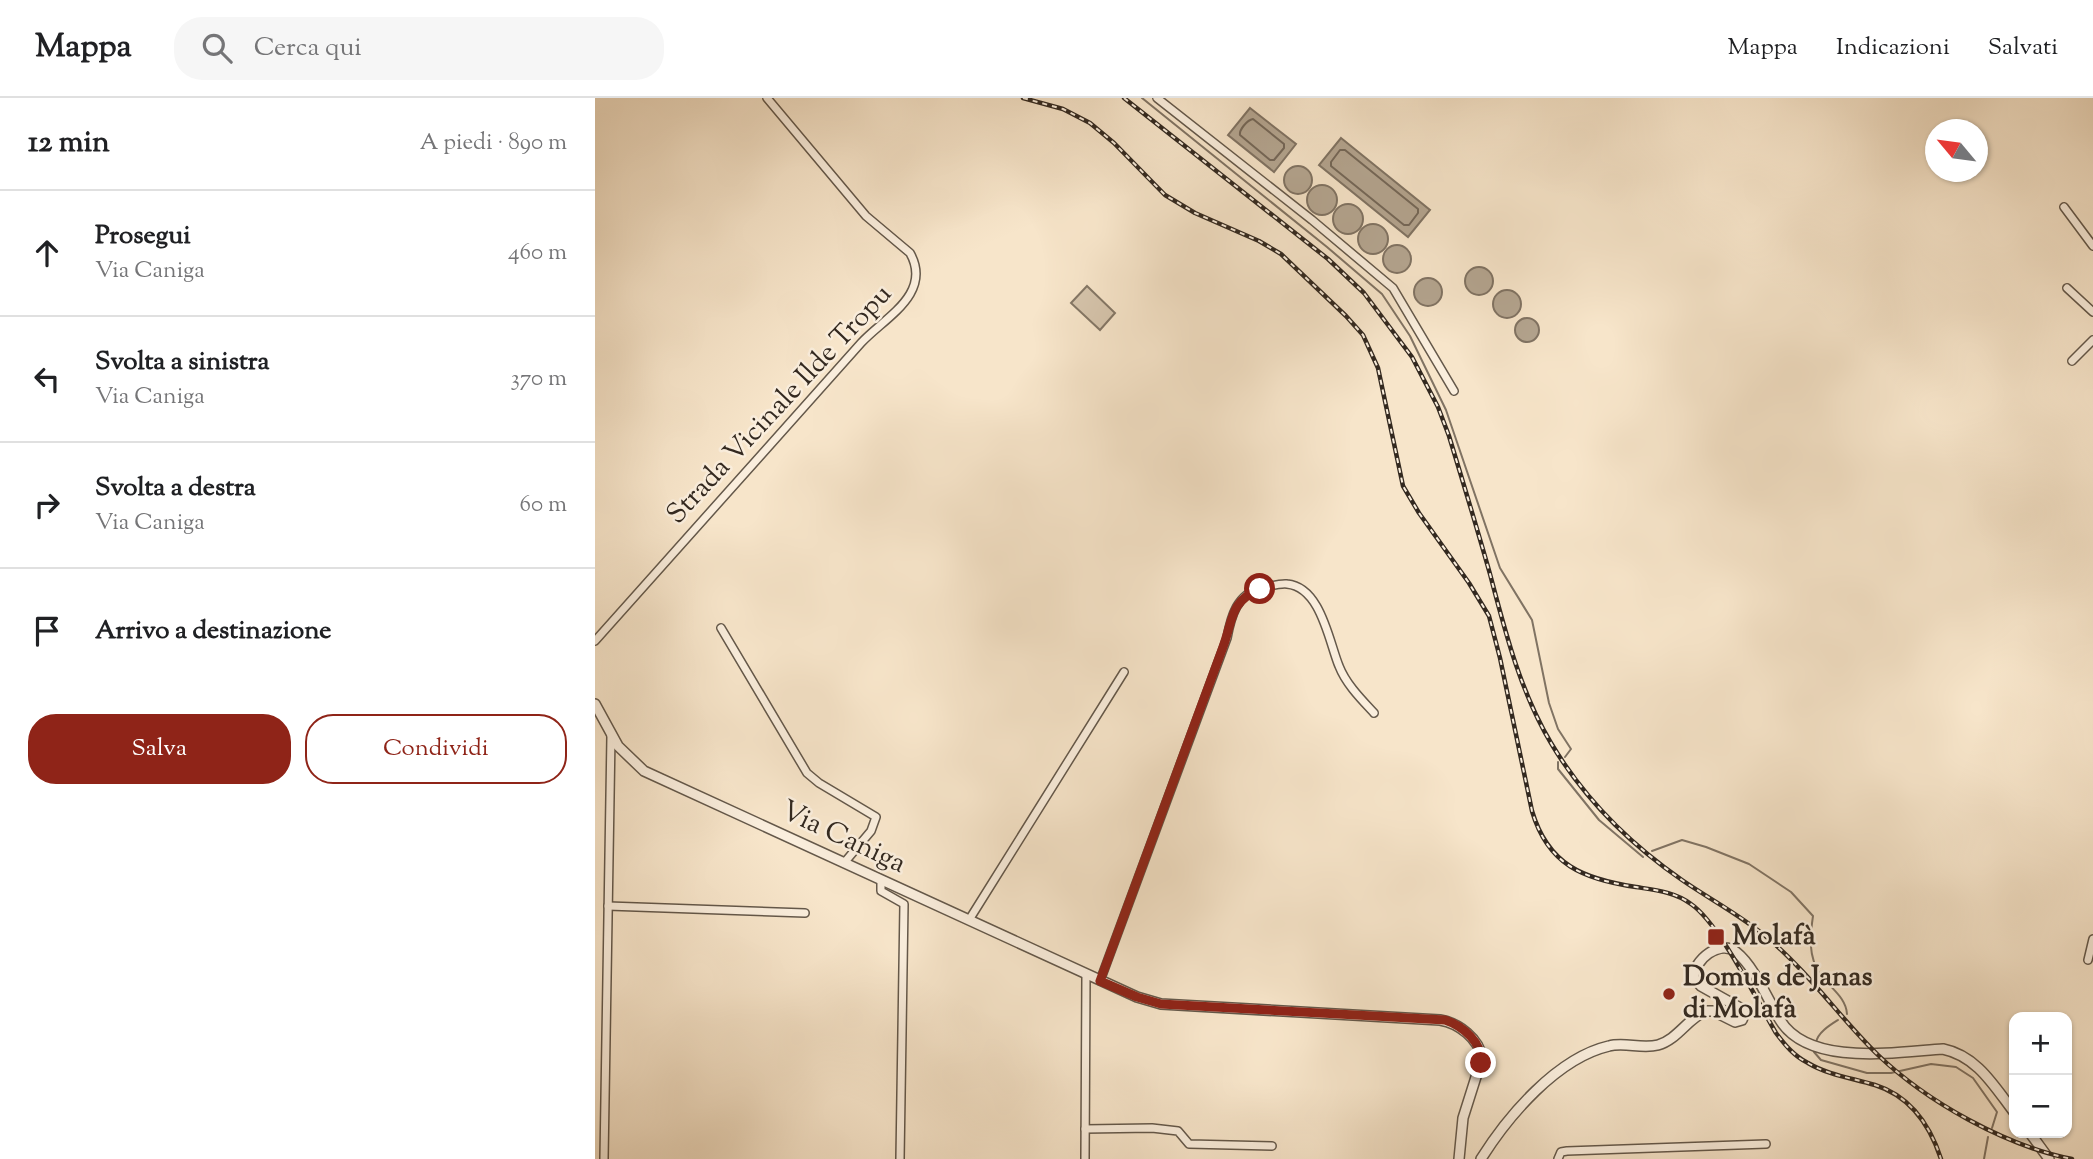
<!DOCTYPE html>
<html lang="it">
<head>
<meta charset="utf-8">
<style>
	:root { --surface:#fff; --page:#f6f6f6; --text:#202124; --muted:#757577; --line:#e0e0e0; --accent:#8f2418 }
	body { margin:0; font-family:"Sorts Mill Goudy",serif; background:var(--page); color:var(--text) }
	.controls { position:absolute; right:21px; bottom:21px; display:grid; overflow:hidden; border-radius:14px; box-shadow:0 2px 5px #0004 }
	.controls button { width:63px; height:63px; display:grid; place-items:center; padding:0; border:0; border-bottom:2px solid var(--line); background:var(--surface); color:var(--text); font:35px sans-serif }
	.compass { position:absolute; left:1330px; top:21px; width:63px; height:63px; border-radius:50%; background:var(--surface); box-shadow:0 2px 5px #0004; rotate:299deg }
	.stop { position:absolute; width:21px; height:21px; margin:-16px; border:5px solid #8f2418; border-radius:50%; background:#fff }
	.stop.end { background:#8f2418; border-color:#fff; box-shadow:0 2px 7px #0008 }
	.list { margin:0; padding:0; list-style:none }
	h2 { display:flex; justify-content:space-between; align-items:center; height:91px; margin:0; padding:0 28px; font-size:30px }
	h2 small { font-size:23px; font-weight:400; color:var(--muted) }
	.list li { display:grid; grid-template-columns:46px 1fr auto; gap:21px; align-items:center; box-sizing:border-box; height:126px; padding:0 28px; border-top:2px solid var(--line) }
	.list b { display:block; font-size:26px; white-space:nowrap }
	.list p { margin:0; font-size:23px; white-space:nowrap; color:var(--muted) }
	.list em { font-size:23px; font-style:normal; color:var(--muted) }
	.actions { display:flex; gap:14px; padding:21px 28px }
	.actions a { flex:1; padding:16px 0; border:2px solid var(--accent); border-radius:28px; text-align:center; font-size:24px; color:var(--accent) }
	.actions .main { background:var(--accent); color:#fff }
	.icon { flex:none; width:38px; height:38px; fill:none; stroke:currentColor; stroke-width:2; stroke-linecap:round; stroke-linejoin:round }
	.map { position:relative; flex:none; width:1498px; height:1061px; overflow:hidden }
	header { display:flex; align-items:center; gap:42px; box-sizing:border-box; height:98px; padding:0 35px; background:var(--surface); border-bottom:2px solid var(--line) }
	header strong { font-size:33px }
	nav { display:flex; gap:38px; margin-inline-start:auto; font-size:24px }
	.search { width:490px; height:63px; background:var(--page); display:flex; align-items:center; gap:18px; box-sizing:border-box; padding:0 24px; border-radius:28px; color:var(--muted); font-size:26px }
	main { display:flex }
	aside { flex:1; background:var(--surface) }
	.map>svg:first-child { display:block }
	.green { fill:#d6c5ad; stroke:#847766; stroke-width:2 }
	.water { fill:#b4a590; stroke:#807363; stroke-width:2 }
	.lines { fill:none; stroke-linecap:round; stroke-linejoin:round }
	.shore { stroke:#746758; stroke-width:2 }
	.stream { stroke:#807363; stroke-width:2 }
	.minor-casing { stroke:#64584a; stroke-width:10 }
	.tertiary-casing { stroke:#64584a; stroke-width:12 }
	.minor { stroke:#faeedd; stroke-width:7 }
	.tertiary { stroke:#faeedd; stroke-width:9 }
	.rail-casing { stroke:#332920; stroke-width:4.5 }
	.rail { stroke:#faeedd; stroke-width:2; stroke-dasharray:5; stroke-linecap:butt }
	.route { stroke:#8f2418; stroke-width:9 }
	.poi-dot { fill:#8f2418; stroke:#faeedd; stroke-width:2.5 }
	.labels { text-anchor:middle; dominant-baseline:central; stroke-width:5; stroke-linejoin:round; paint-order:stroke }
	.street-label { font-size:28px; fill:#332920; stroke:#faeedd }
	.poi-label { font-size:28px; font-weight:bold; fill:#332920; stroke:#faeedd; text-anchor:start }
</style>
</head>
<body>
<header>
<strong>Mappa</strong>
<div class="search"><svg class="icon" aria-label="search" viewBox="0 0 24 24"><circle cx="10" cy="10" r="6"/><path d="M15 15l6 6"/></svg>Cerca qui</div>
<nav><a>Mappa</a><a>Indicazioni</a><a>Salvati</a></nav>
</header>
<main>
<aside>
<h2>12 min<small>A piedi · 890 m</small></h2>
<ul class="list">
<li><svg class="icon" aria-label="ahead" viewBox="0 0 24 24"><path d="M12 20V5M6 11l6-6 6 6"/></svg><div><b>Prosegui</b><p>Via Caniga</p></div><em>460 m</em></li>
<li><svg class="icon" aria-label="left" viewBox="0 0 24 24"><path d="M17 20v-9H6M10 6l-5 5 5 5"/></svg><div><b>Svolta a sinistra</b><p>Via Caniga</p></div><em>370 m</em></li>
<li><svg class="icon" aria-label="right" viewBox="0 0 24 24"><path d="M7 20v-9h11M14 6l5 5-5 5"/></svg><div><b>Svolta a destra</b><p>Via Caniga</p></div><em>60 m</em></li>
<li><svg class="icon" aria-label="arrive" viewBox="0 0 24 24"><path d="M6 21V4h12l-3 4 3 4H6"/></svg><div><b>Arrivo a destinazione</b></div></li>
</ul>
<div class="actions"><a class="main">Salva</a><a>Condividi</a></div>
</aside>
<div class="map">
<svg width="1498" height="1061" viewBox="0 0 1498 1061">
	<rect width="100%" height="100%" fill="#f7e5ca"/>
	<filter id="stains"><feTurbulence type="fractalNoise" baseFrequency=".00286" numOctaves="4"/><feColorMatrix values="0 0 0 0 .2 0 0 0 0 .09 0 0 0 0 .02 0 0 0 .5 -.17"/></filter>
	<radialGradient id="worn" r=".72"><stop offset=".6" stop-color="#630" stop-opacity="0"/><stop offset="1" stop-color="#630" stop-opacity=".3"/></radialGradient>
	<polygon class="green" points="492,188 520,215 505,232 476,205"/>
	<g class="water">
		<polygon points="655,10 701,46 679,74 633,37"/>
		<polygon points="746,40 835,112 813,139 724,67"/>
		<circle cx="703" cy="82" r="14"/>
		<circle cx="727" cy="102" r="15"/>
		<circle cx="753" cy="121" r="15"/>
		<circle cx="778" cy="141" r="15"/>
		<circle cx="802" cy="161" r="14"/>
		<circle cx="884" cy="183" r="14"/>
		<circle cx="833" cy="194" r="14"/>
		<circle cx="912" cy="206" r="14"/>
		<circle cx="932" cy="232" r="12"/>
	</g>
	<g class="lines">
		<g class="shore">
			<path d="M 658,21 L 689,46 L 689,50 L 679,62 L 675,62 L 645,37 C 644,32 652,22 658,21 Z"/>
			<polygon points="745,52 750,52 823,111 823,115 814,127 809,127 736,68 736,64"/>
		</g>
		<g class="stream">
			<polyline points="547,0 732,149 787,196 815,238 851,312 905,470 937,522 954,605 963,631 976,651 970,659"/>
			<polyline points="963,664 963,671 1004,722 1048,759"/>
			<path d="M 1057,753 L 1087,742 L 1111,749 L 1154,766 L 1196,794 L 1218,818 C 1215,838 1213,858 1225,876 C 1235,890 1251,899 1252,916"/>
			<path d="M 1221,945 C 1222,935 1235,927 1243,922"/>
			<polyline points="1220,951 1219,954 1226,962 1272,975 1296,975 1336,966 1361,969 1378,980 1402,1014 1397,1030"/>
			<polyline points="1389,1061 1393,1039"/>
		</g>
		<g class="minor-casing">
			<g id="minor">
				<polyline points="562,0 717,122 798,190 859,293"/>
				<polyline points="1469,109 1498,148"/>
				<polyline points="1472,190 1498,214"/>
				<polyline points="1477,263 1498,242"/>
				<polyline points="126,530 212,675 224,685 281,719 276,733 249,765"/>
				<path d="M 0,543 L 266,245 C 289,220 338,196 315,155 L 271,118 L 172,0"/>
				<polyline points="286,782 286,793 309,806 305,1061"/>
				<polyline points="13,808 210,815"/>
				<polyline points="374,822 529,574"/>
				<polyline points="1493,862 1498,841"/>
				<path d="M 505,883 L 632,540 C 636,518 642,496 666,490 C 673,489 685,485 692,486 C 726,489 734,544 744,568 C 751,586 766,601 779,615"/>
				<polyline points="490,1031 557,1030 583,1033 594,1046 677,1048"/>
				<polyline points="9,1061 16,638"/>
				<polyline points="490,1061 491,877"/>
				<polyline points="963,1061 966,1054 972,1053 1171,1046"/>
			</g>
		</g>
		<g class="tertiary-casing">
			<g id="tertiary">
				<path d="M 0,606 L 23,648 L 49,673 L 542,899 L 566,906 L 845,922 C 864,925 884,941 887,960 L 868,1020 L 864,1061"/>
				<polyline points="1435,1035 1454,1061"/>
				<path d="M 886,1061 C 913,1018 962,960 1014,948 C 1029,944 1047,951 1063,947 C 1082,942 1093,920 1111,913 L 1118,913 L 1140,924 L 1147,922 L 1149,917 L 1147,911 L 1106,888 L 1099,880 C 1098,862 1125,841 1141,854 C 1159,868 1173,902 1185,922 C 1214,969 1302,954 1348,951 C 1382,958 1399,988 1419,1014"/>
			</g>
		</g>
		<use href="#minor" class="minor"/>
		<use href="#tertiary" class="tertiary"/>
		<g class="rail-casing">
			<g id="rail">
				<path d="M 428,0 L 468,11 L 495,25 L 519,45 L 570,97 L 600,115 L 664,143 L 686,156 L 751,218 L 768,237 L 783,270 L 808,388 L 824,415 L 874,485 L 894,518 L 905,560 L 937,713 C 953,767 988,781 1041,789 C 1060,792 1080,794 1096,806 C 1125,826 1162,903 1181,935 C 1190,947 1199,958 1213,965 C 1233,977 1257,980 1280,987 C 1315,998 1335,1027 1346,1061"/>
				<path d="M 529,0 L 733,161 L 769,195 L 817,259 L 843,309 L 854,338 C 868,384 882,430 895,476 C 910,533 925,593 956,645 C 988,699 1035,746 1087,782 C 1116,802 1147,818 1174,841 C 1215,876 1245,920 1283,957 C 1332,1004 1411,1048 1477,1061"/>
			</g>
		</g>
		<use href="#rail" class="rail"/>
	</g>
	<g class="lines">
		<path class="route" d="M 665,491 C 635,503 638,522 628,549 L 505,883 L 542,899 L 566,906 L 850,922 C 868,928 888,945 886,965"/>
	</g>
	<g class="poi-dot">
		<rect x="1112" y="830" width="18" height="18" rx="3.5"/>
		<circle cx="1074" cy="896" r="7"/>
	</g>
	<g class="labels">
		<g class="street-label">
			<text transform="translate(185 307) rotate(-47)">Strada Vicinale Ilde Tropu</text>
			<text transform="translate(248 740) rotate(25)">Via Caniga</text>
		</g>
		<g class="poi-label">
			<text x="1137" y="839">Molafà</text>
			<text x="1088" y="880">Domus de Janas<tspan x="1088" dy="32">di Molafà</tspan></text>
		</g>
	</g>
	<rect width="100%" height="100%" filter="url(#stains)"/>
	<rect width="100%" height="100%" fill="url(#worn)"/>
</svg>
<div class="controls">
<button>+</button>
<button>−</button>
</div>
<svg class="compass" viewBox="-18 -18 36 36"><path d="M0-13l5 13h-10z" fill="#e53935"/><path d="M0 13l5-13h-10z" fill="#757577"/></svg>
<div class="stop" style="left:665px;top:491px"></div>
<div class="stop end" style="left:886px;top:965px"></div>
</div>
</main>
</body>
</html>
